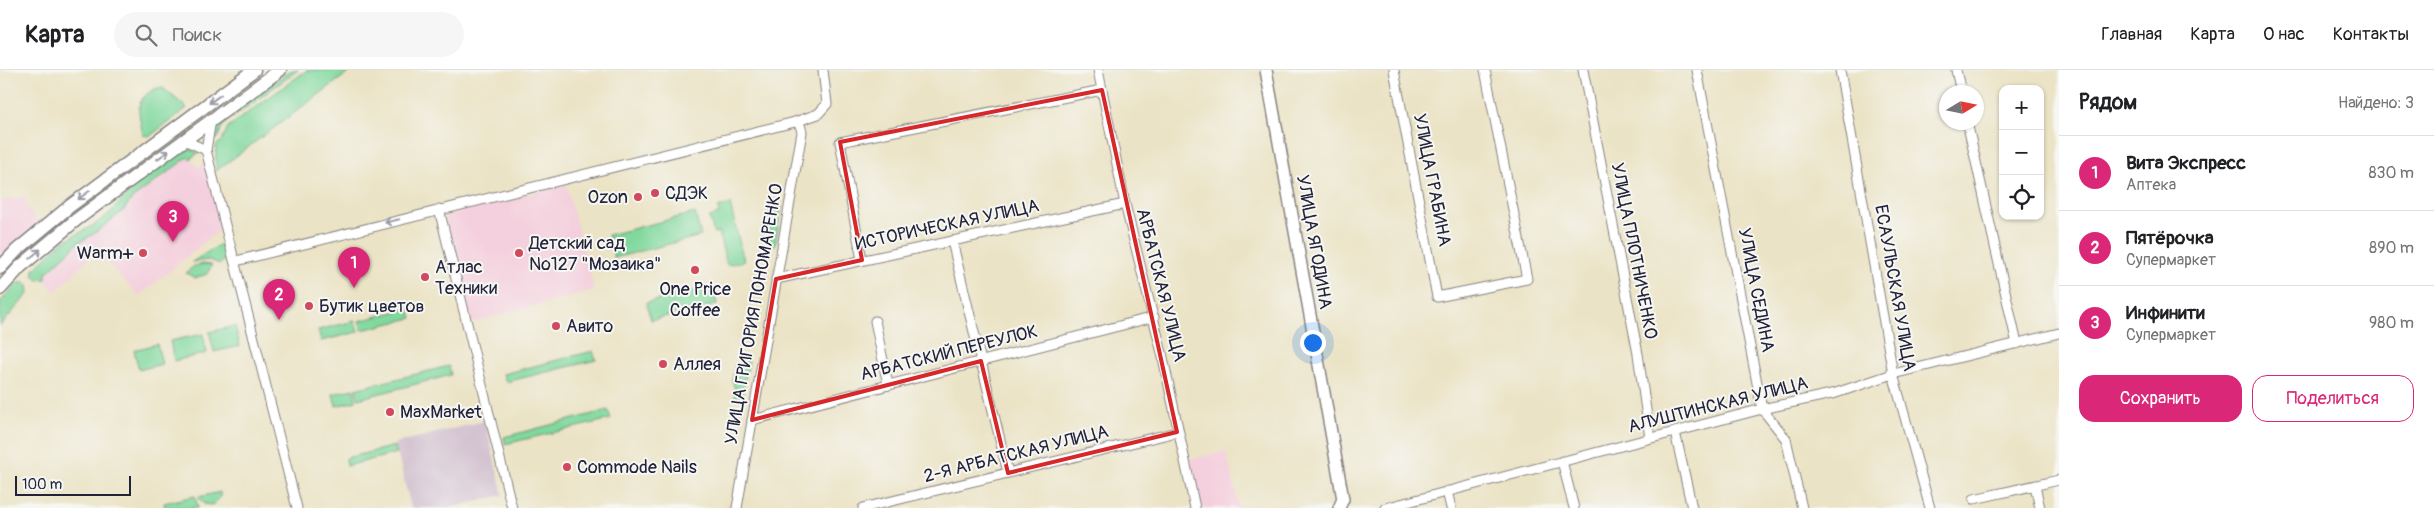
<!DOCTYPE html>
<html lang="ru">
<head>
<meta charset="utf-8">
<style>
	:root { --surface:#fff; --page:#f6f6f6; --text:#202124; --muted:#757577; --line:#e0e0e0; --accent:#db2777 }
	body { margin:0; font-family:Pangolin,sans-serif; background:var(--page); color:var(--text) }
	.controls { position:absolute; right:15px; top:15px; display:grid; overflow:hidden; border-radius:10px; box-shadow:0 1px 4px #0004 }
	.controls button { width:45px; height:45px; display:grid; place-items:center; padding:0; border:0; border-bottom:1px solid var(--line); background:var(--surface); color:var(--text); font:25px sans-serif }
	.compass { position:absolute; left:1939px; top:15px; width:45px; height:45px; border-radius:50%; background:var(--surface); box-shadow:0 1px 4px #0004; rotate:80deg }
	.scale { position:absolute; left:15px; bottom:12px; width:116px; box-sizing:border-box; padding-left:5px; border:2px solid #22223b; border-top:0; font-size:14px; line-height:18px; white-space:nowrap; color:#22223b; -webkit-text-stroke:4px #f6f6f2; paint-order:stroke }
	.you { position:absolute; left:1312px; top:272px; width:18px; height:18px; margin:-12px; border:4px solid #fff; border-radius:50%; background:#1a73e8; box-shadow:0 0 0 8px #1a73e833 }
	.badge { display:grid; place-items:center; width:32px; height:32px; border-radius:50%; background:var(--accent); color:#fff; font-size:16px; font-weight:700 }
	.pin { position:absolute; translate:-50% -41px; filter:drop-shadow(0 1px 2px #0008) }
	.pin::after { content:''; position:absolute; top:26px; width:18px; height:15px; background:inherit; clip-path:polygon(0 0,100% 0,50% 100%) }
	.list { margin:0; padding:0; list-style:none }
	h2 { display:flex; justify-content:space-between; align-items:center; height:65px; margin:0; padding:0 20px; font-size:21px }
	h2 small { font-size:16px; font-weight:400; color:var(--muted) }
	.list li { display:grid; grid-template-columns:32px 1fr auto; gap:15px; align-items:center; box-sizing:border-box; height:75px; padding:0 20px; border-top:1px solid var(--line) }
	.list b { display:block; font-size:19px; white-space:nowrap }
	.list p { margin:0; font-size:16px; white-space:nowrap; color:var(--muted) }
	.list em { font-size:16px; font-style:normal; color:var(--muted) }
	.actions { display:flex; gap:10px; padding:15px 20px }
	.actions a { flex:1; padding:11px 0; border:1px solid var(--accent); border-radius:15px; text-align:center; font-size:18px; color:var(--accent) }
	.actions .main { background:var(--accent); color:#fff }
	.icon { flex:none; width:28px; height:28px; fill:none; stroke:currentColor; stroke-width:2; stroke-linecap:round; stroke-linejoin:round }
	.map { position:relative; flex:none; width:2059px; height:438px; overflow:hidden }
	header { display:flex; align-items:center; gap:30px; box-sizing:border-box; height:70px; padding:0 25px; background:var(--surface); border-bottom:1px solid var(--line) }
	header strong { font-size:24px }
	nav { display:flex; gap:28px; margin-inline-start:auto; font-size:18px }
	.search { width:350px; height:45px; background:var(--page); display:flex; align-items:center; gap:12px; box-sizing:border-box; padding:0 18px; border-radius:28px; color:var(--muted); font-size:19px }
	main { display:flex }
	aside { flex:1; background:var(--surface) }
	.map>svg:first-child { display:block }
	.built { fill:#f4cfdd }
	.industrial { fill:#d0bdcd }
	.green { fill:#80d89c; stroke:#517d6c }
	.lines { fill:none; stroke-linecap:round; stroke-linejoin:round }
	.minor-casing { stroke:#868280; stroke-width:11 }
	.tertiary-casing { stroke:#868280; stroke-width:14 }
	.secondary-casing { stroke:#868280; stroke-width:15 }
	.minor { stroke:#fff; stroke-width:9 }
	.tertiary { stroke:#fff; stroke-width:11 }
	.secondary { stroke:#fff; stroke-width:12 }
	.oneway { stroke:#9c9ca7 }
	.marked { fill:none; stroke:#d62828; stroke-width:4; stroke-linejoin:round }
	.poi-dot { fill:#d1495b; stroke:#f6f6f2; stroke-width:2 }
	.labels { text-anchor:middle; dominant-baseline:central; stroke-width:4; stroke-linejoin:round; paint-order:stroke }
	.street-label { font-size:18px; fill:#22223b; stroke:#f6f6f2 }
	.poi-label { font-size:18px; fill:#22223b; stroke:#f6f6f2; text-anchor:start }
</style>
</head>
<body>
<header>
<strong>Карта</strong>
<div class="search"><svg class="icon" aria-label="search" viewBox="0 0 24 24"><circle cx="10" cy="10" r="6"/><path d="M15 15l6 6"/></svg>Поиск</div>
<nav><a>Главная</a><a>Карта</a><a>О нас</a><a>Контакты</a></nav>
</header>
<main>
<div class="map">
<svg width="2059" height="438" viewBox="0 0 2059 438">
	<rect width="100%" height="100%" fill="#f6f6f2"/>
	<filter id="ink" filterUnits="userSpaceOnUse"><feTurbulence type="fractalNoise" baseFrequency=".02" numOctaves="2"/><feDisplacementMap in="SourceGraphic" scale="10" xChannelSelector="R" yChannelSelector="G"/><feConvolveMatrix kernelMatrix="1 2 1 2 8 2 1 2 1" color-interpolation-filters="sRGB"/></filter>
	<filter id="wash" filterUnits="userSpaceOnUse"><feTurbulence type="fractalNoise" baseFrequency=".0096" numOctaves="4" result="noise"/><feDisplacementMap in="SourceGraphic" scale="20" xChannelSelector="R" yChannelSelector="G"/><feGaussianBlur stdDeviation="1.12" result="paint"/><feColorMatrix in="noise" values="0 0 0 0 0 0 0 0 0 0 0 0 0 0 0 0 0 1.4 0 .05"/><feComposite in="paint" operator="in"/></filter>
	<g filter="url(#wash)">
		<rect width="100%" height="100%" fill="#ebe3c5"/>
		<g class="built">
			<polygon points="189,87 198,98 204,93 223,157 139,226 96,181 55,222 43,208 82,169 94,163 123,142 134,128"/>
			<polygon points="566,114 594,220 471,253 445,146"/>
			<polygon points="25,126 27,138 41,155 0,189 0,131"/>
			<polygon points="1226,381 1239,438 1199,438 1188,390"/>
		</g>
		<polygon class="industrial" points="485,351 503,425 449,438 411,438 395,373"/>
		<g class="green">
			<polygon points="291,0 298,0 232,48 229,45"/>
			<polygon points="307,0 352,0 216,101 216,76 222,70 228,57"/>
			<path d="M 157,18 L 163,18 L 187,38 L 150,66 L 143,65 C 139,42 132,30 157,18 Z"/>
			<polygon points="225,48 227,51 221,59 218,68 212,71 218,53"/>
			<polygon points="188,78 198,83 190,89 188,87 133,128 123,141 95,163 78,173 46,203 46,209 38,210 34,207 34,199 62,172 94,155 111,142 139,111 181,80"/>
			<polygon points="730,134 744,191 727,195 718,162 714,163 709,147 719,144 718,138"/>
			<polygon points="779,135 782,136 775,175 769,174 769,159 767,156 770,140"/>
			<polygon points="695,143 701,166 614,188 608,165"/>
			<polygon points="224,174 228,187 220,194 209,190 192,192 219,175"/>
			<polygon points="203,194 212,195 207,204 195,208 186,203 194,196"/>
			<polygon points="18,213 25,213 28,215 29,223 0,256 0,232"/>
			<polygon points="713,216 717,234 651,250 646,233"/>
			<polygon points="409,238 412,248 362,260 359,251"/>
			<polygon points="355,251 358,262 321,271 318,260"/>
			<polygon points="235,256 240,276 214,282 209,262"/>
			<polygon points="203,264 207,283 174,291 170,271"/>
			<polygon points="157,274 162,294 139,300 134,280"/>
			<polygon points="593,281 596,290 506,312 503,304"/>
			<polygon points="744,290 749,291 741,330 735,328 735,319 732,310 735,295"/>
			<polygon points="449,296 451,305 358,329 355,319"/>
			<polygon points="353,319 356,331 336,336 333,324"/>
			<polygon points="608,340 611,349 505,374 504,367"/>
			<polygon points="395,376 397,383 347,396 346,388"/>
			<polygon points="220,422 220,428 213,435 204,434 198,427"/>
			<polygon points="195,426 198,438 165,438 164,433"/>
		</g>
	</g>
	<g filter="url(#ink)">
		<g class="lines">
			<g class="minor-casing">
				<g id="minor">
					<polyline points="1098,0 1125,134 1162,283 1195,438"/>
					<polyline points="1394,0 1437,227 1527,209 1485,0"/>
					<polyline points="1583,0 1638,284 1650,368"/>
					<polyline points="1697,0 1762,339 1786,369 1802,438"/>
					<polyline points="1840,0 1893,304 1930,438"/>
					<polyline points="1956,0 1961,22"/>
					<polyline points="211,50 206,80 297,438"/>
					<polyline points="795,52 818,44 827,34 823,0"/>
					<polyline points="1967,52 2017,274"/>
					<polyline points="184,70 206,80"/>
					<polyline points="439,139 512,438"/>
					<polyline points="952,171 1008,403"/>
					<polyline points="862,190 840,72 1102,20"/>
					<polyline points="236,191 795,52 800,55 802,62 737,438"/>
					<polyline points="776,209 1125,134"/>
					<polyline points="875,251 888,315"/>
					<polyline points="752,350 1154,247"/>
					<polyline points="1675,362 1692,438"/>
					<polyline points="1562,391 1574,438"/>
					<polyline points="2035,416 2040,438"/>
					<polyline points="1447,421 1451,438"/>
					<polyline points="1974,429 2059,410"/>
					<polyline points="863,438 1177,362"/>
					<polyline points="1385,438 1762,339 1836,323 1893,304 2059,263"/>
				</g>
			</g>
			<g class="tertiary-casing">
				<polyline id="tertiary" points="1266,0 1343,429 1339,438"/>
			</g>
			<g class="secondary-casing">
				<g id="secondary">
					<polyline points="0,198 17,180 70,136 254,0"/>
					<polyline points="0,219 20,197 76,150 280,0"/>
				</g>
			</g>
			<use href="#minor" class="minor"/>
			<use href="#tertiary" class="tertiary"/>
			<use href="#secondary" class="secondary"/>
		</g>
		<defs><path id="oneway-shaft" d="M-6 0H5M1.5-3L5.5 0L1.5 3" fill="none" stroke-width="1.6" stroke-linecap="round" stroke-linejoin="round" transform="scale(1.25)"/></defs>
		<g class="oneway">
			<use href="#oneway-shaft" transform="translate(215 29) rotate(144)"/>
			<use href="#oneway-shaft" transform="translate(163 85) rotate(-36)"/>
			<use href="#oneway-shaft" transform="translate(84 125) rotate(143)"/>
			<use href="#oneway-shaft" transform="translate(392 151) rotate(166)"/>
			<use href="#oneway-shaft" transform="translate(35 184) rotate(-40)"/>
		</g>
	</g>
	<path class="marked" d="M 1102,20 L 1177,362 L 1008,403 L 981,291 L 752,350 L 776,209 L 862,190 L 840,72 Z"/>
	<g class="poi-dot">
		<circle cx="655" cy="123" r="5"/>
		<circle cx="638" cy="127" r="5"/>
		<circle cx="143" cy="183" r="5"/>
		<circle cx="519" cy="183" r="5"/>
		<circle cx="695" cy="200" r="5"/>
		<circle cx="425" cy="207" r="5"/>
		<circle cx="309" cy="236" r="5"/>
		<circle cx="556" cy="256" r="5"/>
		<circle cx="663" cy="294" r="5"/>
		<circle cx="390" cy="342" r="5"/>
		<circle cx="567" cy="397" r="5"/>
	</g>
	<g class="labels">
		<g class="street-label">
			<text transform="translate(1432 110) rotate(79)">УЛИЦА ГРАБИНА</text>
			<text transform="translate(947 155) rotate(-12)">ИСТОРИЧЕСКАЯ УЛИЦА</text>
			<text transform="translate(1314 172) rotate(80)">УЛИЦА ЯГОДИНА</text>
			<text transform="translate(1634 181) rotate(79)">УЛИЦА ПЛОТНИЧЕНКО</text>
			<text transform="translate(1161 215) rotate(76)">АРБАТСКАЯ УЛИЦА</text>
			<text transform="translate(1895 218) rotate(80)">ЕСАУЛЬСКАЯ УЛИЦА</text>
			<text transform="translate(1756 220) rotate(79)">УЛИЦА СЕДИНА</text>
			<text transform="translate(754 244) rotate(-80)">УЛИЦА ГРИГОРИЯ ПОНОМАРЕНКО</text>
			<text transform="translate(949 283) rotate(-14)">АРБАТСКИЙ ПЕРЕУЛОК</text>
			<text transform="translate(1718 335) rotate(-14)">АЛУШТИНСКАЯ УЛИЦА</text>
			<text transform="translate(1016 384) rotate(-14)">2-Я АРБАТСКАЯ УЛИЦА</text>
		</g>
		<g class="poi-label">
			<text x="665" y="123">СДЭК</text>
			<text x="628" y="127" text-anchor="end">Ozon</text>
			<text x="529" y="173">Детский сад<tspan x="529" dy="21">№127 "Мозаика"</tspan></text>
			<text x="133" y="183" text-anchor="end">Warm+</text>
			<text x="435" y="197">Атлас<tspan x="435" dy="21">Техники</tspan></text>
			<text x="695" y="219" text-anchor="middle">One Price<tspan x="695" dy="21">Coffee</tspan></text>
			<text x="319" y="236">Бутик цветов</text>
			<text x="566" y="256">Авито</text>
			<text x="673" y="294">Аллея</text>
			<text x="400" y="342">MaxMarket</text>
			<text x="577" y="397">Commode Nails</text>
		</g>
	</g>
</svg>
<div class="controls">
<button>+</button>
<button>−</button>
<button><svg class="icon" aria-label="locate" viewBox="0 0 24 24"><circle cx="12" cy="12" r="6"/><path d="M12 2v4M12 18v4M2 12h4M18 12h4"/></svg></button>
</div>
<svg class="compass" viewBox="-18 -18 36 36"><path d="M0-13l5 13h-10z" fill="#e53935"/><path d="M0 13l5-13h-10z" fill="#757577"/></svg>
<div class="scale">100 m</div>
<div class="you"></div>
<div class="pin badge" style="left:354px;top:218px">1</div>
<div class="pin badge" style="left:279px;top:250px">2</div>
<div class="pin badge" style="left:173px;top:172px">3</div>
</div>
<aside>
<h2>Рядом<small>Найдено: 3</small></h2>
<ul class="list">
<li><span class="badge">1</span><div><b>Вита Экспресс</b><p>Аптека</p></div><em>830 m</em></li>
<li><span class="badge">2</span><div><b>Пятёрочка</b><p>Супермаркет</p></div><em>890 m</em></li>
<li><span class="badge">3</span><div><b>Инфинити</b><p>Супермаркет</p></div><em>980 m</em></li>
</ul>
<div class="actions"><a class="main">Сохранить</a><a>Поделиться</a></div>
</aside>
</main>
</body>
</html>
